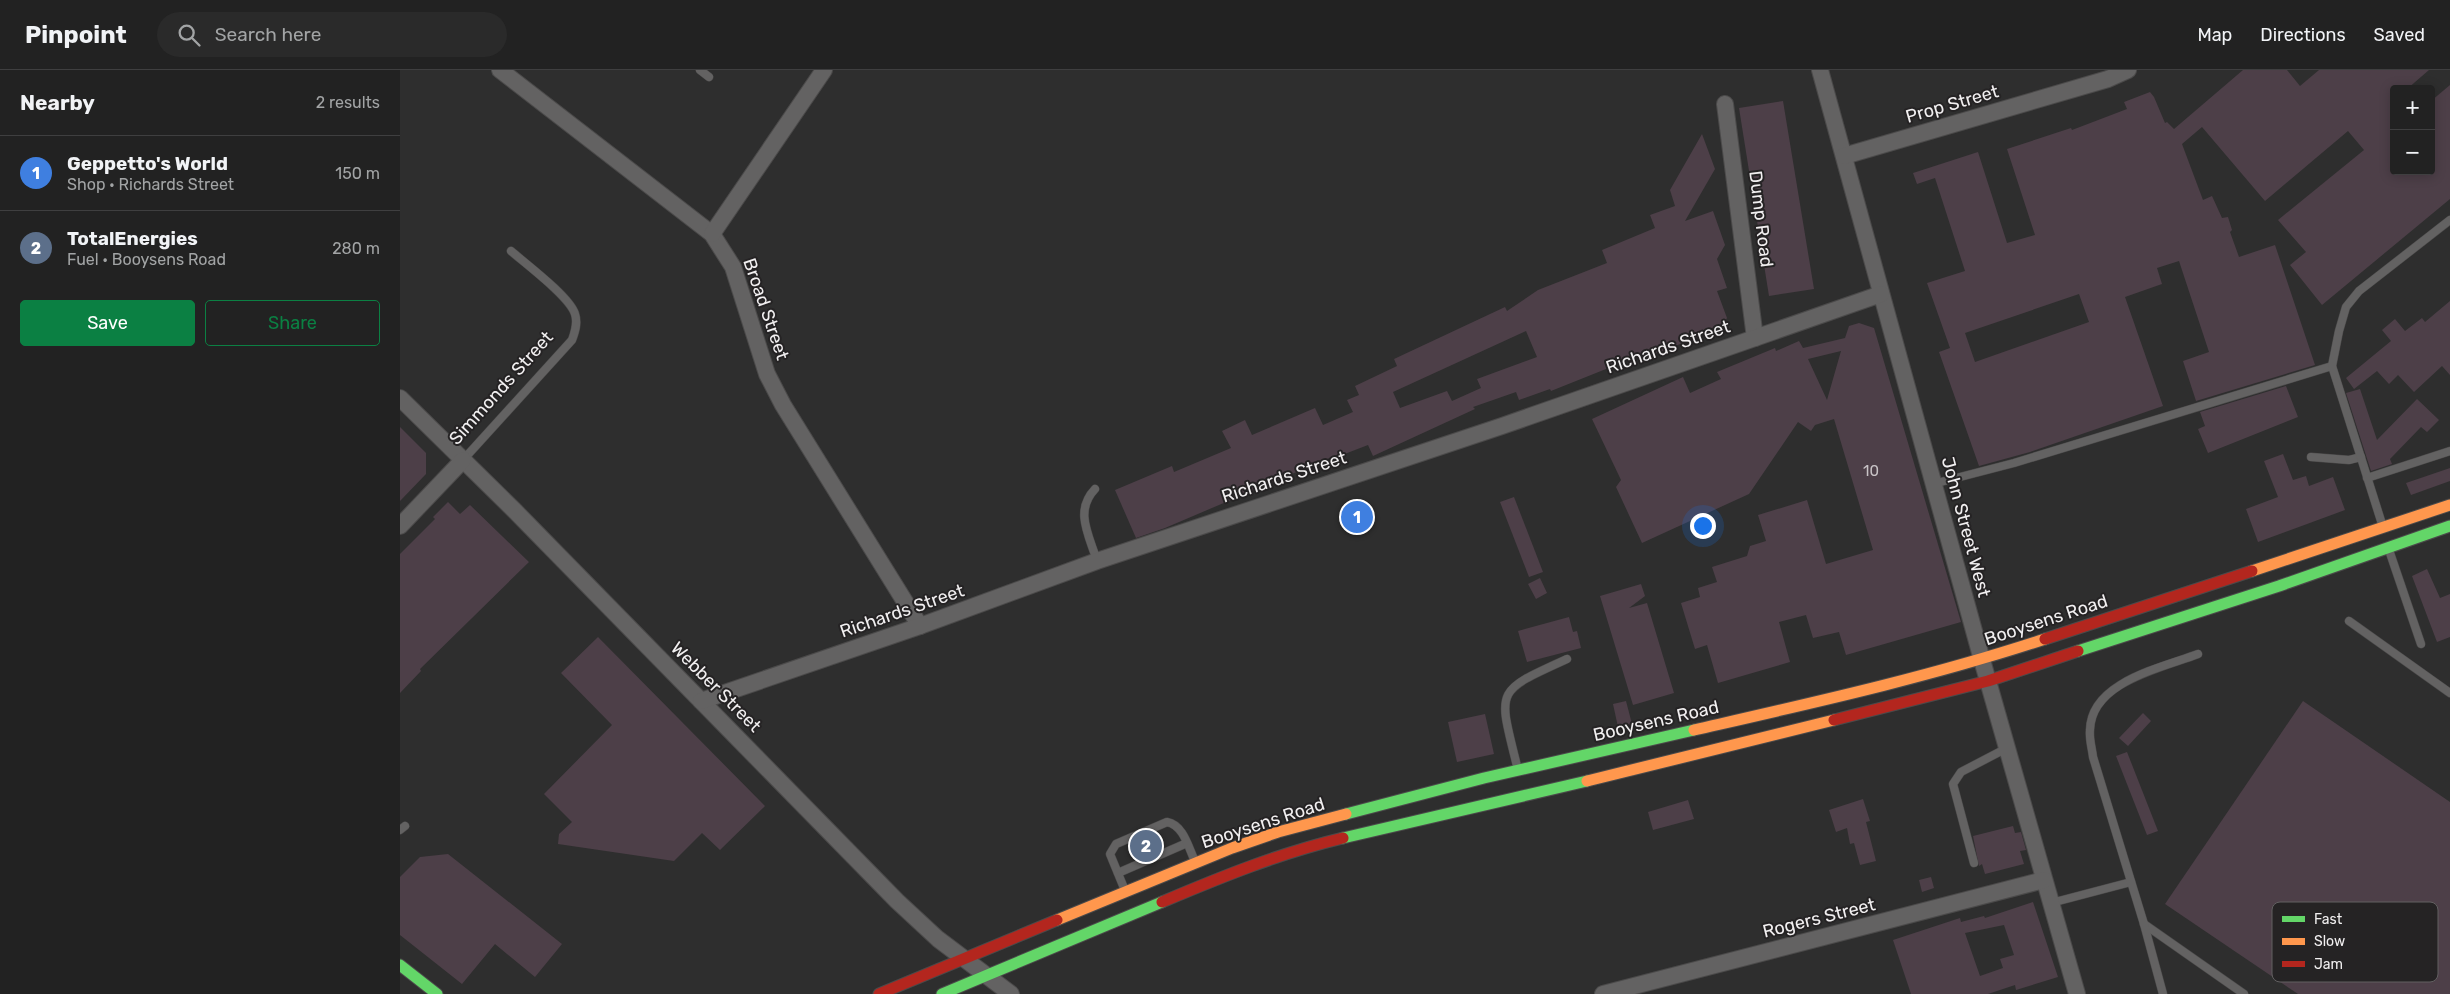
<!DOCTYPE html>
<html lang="en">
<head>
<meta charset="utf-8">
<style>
	:root { --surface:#222; --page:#2a2a2a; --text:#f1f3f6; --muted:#a2a4a5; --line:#3f3f40; --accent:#0b8043 }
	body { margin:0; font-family:Rubik,sans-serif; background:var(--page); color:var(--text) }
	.controls { position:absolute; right:15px; top:15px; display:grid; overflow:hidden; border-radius:5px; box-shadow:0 2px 12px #0003 }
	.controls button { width:45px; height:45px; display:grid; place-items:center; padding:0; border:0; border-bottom:1px solid var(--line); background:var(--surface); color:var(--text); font:25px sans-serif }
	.you { position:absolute; left:1302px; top:455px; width:18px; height:18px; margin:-12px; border:4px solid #fff; border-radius:50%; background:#1a73e8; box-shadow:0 0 0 8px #1a73e833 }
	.badge { display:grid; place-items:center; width:32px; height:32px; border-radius:50%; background:var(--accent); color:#fff; font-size:16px; font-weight:700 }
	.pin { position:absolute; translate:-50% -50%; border:2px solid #fff; box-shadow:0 1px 5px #0006 }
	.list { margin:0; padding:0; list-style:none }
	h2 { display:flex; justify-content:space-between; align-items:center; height:65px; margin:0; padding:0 20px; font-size:21px }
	h2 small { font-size:16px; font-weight:400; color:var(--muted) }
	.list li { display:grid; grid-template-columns:32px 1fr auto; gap:15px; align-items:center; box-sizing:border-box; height:75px; padding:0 20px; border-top:1px solid var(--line) }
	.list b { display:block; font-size:19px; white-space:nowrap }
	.list p { margin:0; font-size:16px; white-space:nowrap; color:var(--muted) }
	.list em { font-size:16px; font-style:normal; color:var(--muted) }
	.actions { display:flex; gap:10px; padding:15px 20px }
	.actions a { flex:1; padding:11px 0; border:1px solid var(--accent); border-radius:5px; text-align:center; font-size:18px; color:var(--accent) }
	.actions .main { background:var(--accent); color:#fff }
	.icon { flex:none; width:28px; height:28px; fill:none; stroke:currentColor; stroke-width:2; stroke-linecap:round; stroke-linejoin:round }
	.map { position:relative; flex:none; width:2050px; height:924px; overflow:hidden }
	header { display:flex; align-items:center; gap:30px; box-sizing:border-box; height:70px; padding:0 25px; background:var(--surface); border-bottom:1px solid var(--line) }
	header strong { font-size:24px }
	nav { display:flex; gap:28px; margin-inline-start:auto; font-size:18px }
	.search { width:350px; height:45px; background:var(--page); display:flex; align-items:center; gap:12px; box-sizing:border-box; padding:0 18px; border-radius:28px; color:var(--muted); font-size:19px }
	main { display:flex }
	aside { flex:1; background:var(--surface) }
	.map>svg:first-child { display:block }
	.building { fill:#4d3f48; fill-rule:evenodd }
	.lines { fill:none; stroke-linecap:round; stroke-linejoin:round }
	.lane-casing { stroke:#4b4a4a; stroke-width:9 }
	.street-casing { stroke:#4b4a4a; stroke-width:18 }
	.fast-casing { stroke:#4b4a4a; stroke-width:13 }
	.slow-casing { stroke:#4b4a4a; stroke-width:13 }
	.jam-casing { stroke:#4b4a4a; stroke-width:13 }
	.lane { stroke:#636262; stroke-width:8 }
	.street { stroke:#636262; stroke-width:16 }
	.fast { stroke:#63d668; stroke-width:11 }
	.slow { stroke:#ff974d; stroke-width:11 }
	.jam { stroke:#b3261e; stroke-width:11 }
	.labels { text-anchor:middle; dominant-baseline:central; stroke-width:4; stroke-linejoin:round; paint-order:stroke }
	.number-label { font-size:15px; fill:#c8c3c6 }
	.street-label { font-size:18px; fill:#f1eff0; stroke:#252324 }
	.key { fill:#252324; stroke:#626061; stroke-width:1 }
	.key-label { font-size:14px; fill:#f1eff0 }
</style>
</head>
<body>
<header>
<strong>Pinpoint</strong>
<div class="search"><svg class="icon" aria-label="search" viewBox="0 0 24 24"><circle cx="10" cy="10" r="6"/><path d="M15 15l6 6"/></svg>Search here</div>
<nav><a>Map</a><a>Directions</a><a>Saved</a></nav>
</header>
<main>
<aside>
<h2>Nearby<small>2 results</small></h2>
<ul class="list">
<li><span class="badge" style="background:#3f7fe0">1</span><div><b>Geppetto's World</b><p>Shop · Richards Street</p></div><em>150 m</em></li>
<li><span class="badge" style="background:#5c6f8a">2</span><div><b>TotalEnergies</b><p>Fuel · Booysens Road</p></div><em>280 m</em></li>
</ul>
<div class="actions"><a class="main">Save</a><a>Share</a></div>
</aside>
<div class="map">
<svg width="2050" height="924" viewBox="0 0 2050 924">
	<rect width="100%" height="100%" fill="#2e2e2e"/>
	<g class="building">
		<path d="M 1843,0 L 1887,0 L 1900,16 L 1919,0 L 2029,0 L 2007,19 L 1994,19 L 1994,101 L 2031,101 L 2031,31 L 2050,15 L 2050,129 L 1922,235 L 1890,195 L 1906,182 L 1878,150 L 1964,80 L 1948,61 L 1865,131 L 1802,57 L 1782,74 L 1803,130 L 1812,126 L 1822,148 L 1828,147 L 1832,160 L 1830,162 L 1839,187 L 1875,175 L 1915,295 L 1796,331 L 1783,291 L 1809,282 L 1779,191 L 1757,198 L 1762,214 L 1725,227 L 1763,336 L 1630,382 L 1579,396 L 1539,282 L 1550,278 L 1527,213 L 1565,201 L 1535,108 L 1517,114 L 1513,103 L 1578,82 L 1607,173 L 1635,165 L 1607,79 L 1671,58 L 1672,60 L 1727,39 L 1724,32 L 1750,22 L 1754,27 L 1765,53 L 1767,52 L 1774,59 ZM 1679,224 L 1689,252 L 1575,292 L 1565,263 Z"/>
		<polygon points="1383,31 1414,219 1369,226 1339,38"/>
		<path d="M 1302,64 L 1315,99 L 1285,151 L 1313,141 L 1325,175 L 1317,189 L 1327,218 L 1317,221 L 1327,248 L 1321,258 L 1242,289 L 1241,285 L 1151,321 L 1150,319 L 1119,330 L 1116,322 L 1073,337 L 1075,339 L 973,386 L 968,375 L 942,385 L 941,383 L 765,458 L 736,468 L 715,420 L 772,396 L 774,402 L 831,378 L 822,361 L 845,350 L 852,365 L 915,338 L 923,355 L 953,342 L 947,330 L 959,325 L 955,316 L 997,296 L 994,289 L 1105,237 L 1107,241 L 1138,220 L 1207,193 L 1202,180 L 1255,158 L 1250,145 L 1275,136 L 1270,120 ZM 1126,261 L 1137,287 L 1077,309 L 1081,318 L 1052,331 L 1047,321 L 1000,338 L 993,322 Z"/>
		<polygon points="2050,231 2050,305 2042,296 2014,322 1998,305 1989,314 1977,301 1954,319 1946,308 1991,271 1982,260 1995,249 2005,261 2022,248 2025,252"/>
		<path d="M 1459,253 L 1474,258 L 1561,552 L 1446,585 L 1439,562 L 1413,568 L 1406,545 L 1379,552 L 1390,592 L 1318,613 L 1307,575 L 1295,579 L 1281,533 L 1300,527 L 1298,518 L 1317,512 L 1312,497 L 1347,486 L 1350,476 L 1366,471 L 1358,445 L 1407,430 L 1426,494 L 1473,480 L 1434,349 L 1415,355 L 1411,361 L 1398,352 L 1349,424 L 1242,473 L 1216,417 L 1221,410 L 1192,349 L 1283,307 L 1290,323 L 1321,309 L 1317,302 L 1375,278 L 1376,281 L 1399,271 L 1403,278 L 1445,268 L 1449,256 ZM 1441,281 L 1427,330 L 1408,289 Z"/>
		<polygon points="1886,316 1898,347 1808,383 1798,359 1805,356 1800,342"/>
		<polygon points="1960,319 1977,370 2017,329 2039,350 2027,362 2021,357 1990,389 1992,394 1971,401 1946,323"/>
		<polygon points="0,357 26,383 26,404 0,431"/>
		<polygon points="1883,384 1893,410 1906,406 1909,416 1933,407 1945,440 1858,472 1846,439 1878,427 1864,391"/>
		<polygon points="2050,398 2050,411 2011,425 2006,413"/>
		<polygon points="1114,427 1143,502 1129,507 1100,432"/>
		<polygon points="48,432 60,444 70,435 129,492 20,599 21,601 0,623 0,484 35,449 33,447"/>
		<polygon points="2027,499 2040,528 2050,524 2050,567 2037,572 2012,506"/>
		<polygon points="1140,508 1147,523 1136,529 1128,514"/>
		<polygon points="1241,514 1245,526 1229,538 1247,533 1274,623 1233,635 1200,526"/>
		<polygon points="1169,547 1173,562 1177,561 1181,578 1127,592 1118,561"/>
		<polygon points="198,567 365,736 320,780 302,763 274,791 158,774 159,764 172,752 144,724 212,655 161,603"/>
		<polygon points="1226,631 1232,654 1218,657 1213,634"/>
		<polygon points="1903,631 2050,732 2050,924 1898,924 1765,834"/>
		<polygon points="1743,643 1751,651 1728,676 1719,668"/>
		<polygon points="1085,644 1094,684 1057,692 1048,652"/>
		<polygon points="1727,682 1758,761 1747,765 1716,686"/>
		<polygon points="1463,729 1470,751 1466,752 1476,791 1460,795 1454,773 1450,774 1447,758 1436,762 1429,740"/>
		<polygon points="1288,730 1294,749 1253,760 1248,742"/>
		<polygon points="1613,756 1615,763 1621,762 1626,780 1620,781 1624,794 1585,804 1582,794 1579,796 1573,766"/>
		<polygon points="48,784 162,874 135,907 95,874 62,914 0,865 0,807 20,787"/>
		<polygon points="1531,807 1534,818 1522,822 1519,810"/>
		<path d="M 1633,832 L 1658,907 L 1616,920 L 1615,915 L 1588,924 L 1511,924 L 1493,870 L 1560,848 L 1561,852 L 1584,846 L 1585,848 ZM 1604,855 L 1614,885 L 1600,889 L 1603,898 L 1580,906 L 1565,863 Z"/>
	</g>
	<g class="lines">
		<g class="lane-casing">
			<g id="lane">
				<polyline points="300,0 309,7"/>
				<polyline points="1911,387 1949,390 1961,387"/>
				<path d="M 63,390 L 172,270 C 175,262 178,253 175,244 C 170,227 126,194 111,181"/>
				<polyline points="1967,408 2050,381"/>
				<polyline points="1533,414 1614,393 1932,296"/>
				<path d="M 695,419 C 674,441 689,465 697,491"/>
				<polyline points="1982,454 1932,296 1939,261 1946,237 1959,221 2050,150"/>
				<polyline points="1989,480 2021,574"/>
				<polyline points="1949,551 2050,623"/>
				<path d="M 1117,696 C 1098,619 1094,622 1167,589"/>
				<polyline points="0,760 5,756"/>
				<polyline points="1574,793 1553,714 1561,702 1607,678"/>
				<polyline points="718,803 787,773"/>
				<path d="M 724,818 L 710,784 L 716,774 L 767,752 C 783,755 788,776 794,789"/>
				<polyline points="1651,833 1731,812"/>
				<polyline points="1744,854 1844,924"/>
				<path d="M 1763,924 L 1744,854 L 1693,687 C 1692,678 1689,669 1690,660 C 1691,612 1761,598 1798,584"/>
			</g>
		</g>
		<g class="street-casing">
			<g id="street">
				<polyline points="100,0 312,164 333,197 367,304 383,335 520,556"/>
				<polyline points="1420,0 1582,590 1677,924"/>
				<polyline points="1325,34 1355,268"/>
				<polyline points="1444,86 1708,9 1728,0"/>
				<polyline points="312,164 424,0"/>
				<polyline points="0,328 114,440 497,831 538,869 611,924"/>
				<polyline points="0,456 63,390"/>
				<polyline points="301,631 520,556 697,491 1102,356 1481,224"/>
				<polyline points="1203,924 1644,810"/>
			</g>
		</g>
		<g class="fast-casing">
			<g id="fast">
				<polyline points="1678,581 1879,516 2050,456"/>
				<polyline points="946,744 1084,708 1294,660"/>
				<polyline points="943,768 1187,711"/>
				<polyline points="0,895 37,924"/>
				<polyline points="542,924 762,832"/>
			</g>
		</g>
		<g class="slow-casing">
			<g id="slow">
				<polyline points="1852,501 2050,435"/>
				<path d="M 1294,660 C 1412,633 1530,607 1645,569"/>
				<polyline points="1187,711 1434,650"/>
				<polyline points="657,850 832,778 878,762 946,744"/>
			</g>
		</g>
		<g class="jam-casing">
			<g id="jam">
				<polyline points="1645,569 1852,501"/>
				<polyline points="1434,650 1588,611 1678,581"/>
				<path d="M 762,832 C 821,807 880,783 943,768"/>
				<polyline points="479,924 657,850"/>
			</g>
		</g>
		<use href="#lane" class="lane"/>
		<use href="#street" class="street"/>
		<use href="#fast" class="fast"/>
		<use href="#slow" class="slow"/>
		<use href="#jam" class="jam"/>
	</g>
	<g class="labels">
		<g class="number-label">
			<text x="1471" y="401">10</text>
		</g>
		<g class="street-label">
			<text transform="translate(1552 34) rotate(-16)">Prop Street</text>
			<text transform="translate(1361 149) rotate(83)">Dump Road</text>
			<text transform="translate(366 239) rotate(71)">Broad Street</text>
			<text transform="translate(1268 277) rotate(-19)">Richards Street</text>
			<text transform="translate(101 318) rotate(-48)">Simmonds Street</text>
			<text transform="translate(884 407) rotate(-18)">Richards Street</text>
			<text transform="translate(1566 457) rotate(75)">John Street West</text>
			<text transform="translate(502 541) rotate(-19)">Richards Street</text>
			<text transform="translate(1646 550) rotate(-18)">Booysens Road</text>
			<text transform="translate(316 617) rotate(45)">Webber Street</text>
			<text transform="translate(1256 651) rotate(-13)">Booysens Road</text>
			<text transform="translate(863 753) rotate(-18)">Booysens Road</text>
			<text transform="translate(1419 848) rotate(-14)">Rogers Street</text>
		</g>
	</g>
	<rect x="1872" y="832" width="166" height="80" rx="8" class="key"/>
	<rect x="1882" y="846" width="23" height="6" fill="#63d668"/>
	<rect x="1882" y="868" width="23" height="7" fill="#ff974d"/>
	<rect x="1882" y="891" width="23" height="6" fill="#b3261e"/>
	<g class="key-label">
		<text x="1914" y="854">Fast</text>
		<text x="1914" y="876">Slow</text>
		<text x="1914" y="899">Jam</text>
	</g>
</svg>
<div class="controls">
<button>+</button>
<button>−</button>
</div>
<div class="you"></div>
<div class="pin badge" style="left:957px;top:447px;background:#3f7fe0">1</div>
<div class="pin badge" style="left:746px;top:776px;background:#5c6f8a">2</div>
</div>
</main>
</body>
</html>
